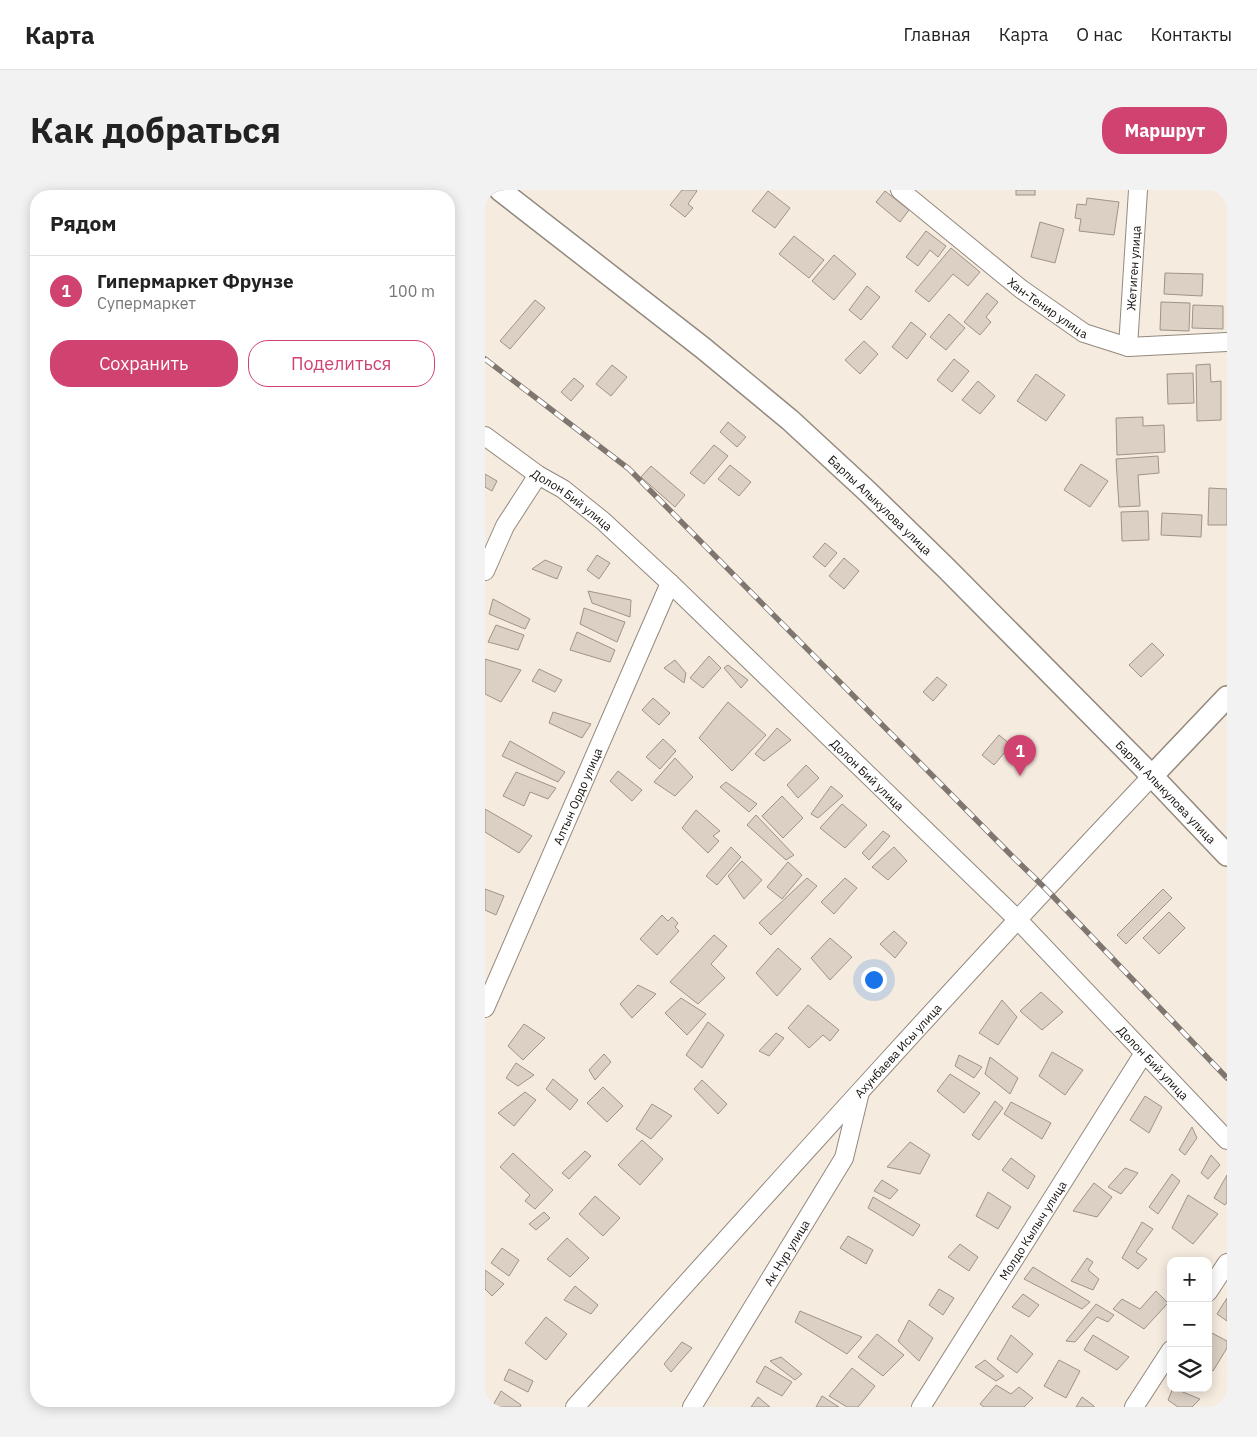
<!DOCTYPE html>
<html lang="ru">
<head>
<meta charset="utf-8">
<style>
	:root { --surface:#fff; --page:#f2f2f2; --text:#222; --muted:#767676; --line:#e0e0e0; --accent:#d04371 }
	body { margin:0; font-family:"IBM Plex Sans",sans-serif; background:var(--page); color:var(--text) }
	.controls { position:absolute; right:15px; bottom:15px; display:grid; overflow:hidden; border-radius:10px; box-shadow:0 2px 12px #0003 }
	.controls button { width:45px; height:45px; display:grid; place-items:center; padding:0; border:0; border-bottom:1px solid var(--line); background:var(--surface); color:var(--text); font:25px sans-serif }
	.you { position:absolute; left:388px; top:789px; width:18px; height:18px; margin:-12px; border:4px solid #fff; border-radius:50%; background:#1a73e8; box-shadow:0 0 0 8px #1a73e833 }
	.badge { display:grid; place-items:center; width:32px; height:32px; border-radius:50%; background:var(--accent); color:#fff; font-size:16px; font-weight:700 }
	.pin { position:absolute; translate:-50% -41px; filter:drop-shadow(0 1px 2px #0008) }
	.pin::after { content:''; position:absolute; top:26px; width:18px; height:15px; background:inherit; clip-path:polygon(0 0,100% 0,50% 100%) }
	.list { margin:0; padding:0; list-style:none }
	h2 { display:flex; justify-content:space-between; align-items:center; height:65px; margin:0; padding:0 20px; font-size:21px }
	h2 small { font-size:16px; font-weight:400; color:var(--muted) }
	.list li { display:grid; grid-template-columns:32px 1fr auto; gap:15px; align-items:center; box-sizing:border-box; height:70px; padding:0 20px; border-top:1px solid var(--line) }
	.list b { display:block; font-size:19px; white-space:nowrap }
	.list p { margin:0; font-size:16px; white-space:nowrap; color:var(--muted) }
	.list em { font-size:16px; font-style:normal; color:var(--muted) }
	.actions { display:flex; gap:10px; padding:15px 20px }
	.actions a { flex:1; padding:11px 0; border:1px solid var(--accent); border-radius:20px; text-align:center; font-size:18px; color:var(--accent) }
	.actions .main { background:var(--accent); color:#fff }
	.icon { flex:none; width:28px; height:28px; fill:none; stroke:currentColor; stroke-width:2; stroke-linecap:round; stroke-linejoin:round }
	.map { position:relative; flex:none; width:742px; height:1217px; overflow:hidden; border-radius:20px }
	header { display:flex; align-items:center; gap:30px; box-sizing:border-box; height:70px; padding:0 25px; background:var(--surface); border-bottom:1px solid var(--line) }
	header strong { font-size:24px }
	nav { display:flex; gap:28px; margin-inline-start:auto; font-size:18px }
	.intro { display:flex; align-items:center; justify-content:space-between; box-sizing:border-box; height:120px; padding:0 30px }
	h1 { margin:0; font-size:35px }
	.button { padding:12px 22px; border-radius:20px; background:var(--accent); color:#fff; font-size:18px; font-weight:700 }
	main { display:flex; gap:30px; padding:0 30px }
	aside { flex:1; background:var(--surface); border-radius:20px; box-shadow:0 2px 12px #0003 }
	.map>svg:first-child { display:block }
	.building { fill:#dcd0c4; stroke:#9d9388 }
	.lines { fill:none; stroke-linecap:round; stroke-linejoin:round }
	.minor-casing { stroke:#93897e; stroke-width:20 }
	.major-casing { stroke:#93897e; stroke-width:24 }
	.minor { stroke:#fff; stroke-width:18 }
	.major { stroke:#fff; stroke-width:21 }
	.rail-casing { stroke:#7f776f; stroke-width:5.5 }
	.rail { stroke:#fff; stroke-width:4; stroke-dasharray:11; stroke-linecap:butt }
	.labels { text-anchor:middle; dominant-baseline:central; stroke-width:4; stroke-linejoin:round; paint-order:stroke }
	.street-label { font-size:12px; fill:#130f0b; stroke:#fff }
</style>
</head>
<body>
<header>
<strong>Карта</strong>
<nav><a>Главная</a><a>Карта</a><a>О нас</a><a>Контакты</a></nav>
</header>
<div class="intro"><h1>Как добраться</h1><a class="button">Маршрут</a></div>
<main>
<aside>
<h2>Рядом<small></small></h2>
<ul class="list">
<li><span class="badge">1</span><div><b>Гипермаркет Фрунзе</b><p>Супермаркет</p></div><em>100 m</em></li>
</ul>
<div class="actions"><a class="main">Сохранить</a><a>Поделиться</a></div>
</aside>
<div class="map">
<svg width="742" height="1217" viewBox="0 0 742 1217">
	<rect width="100%" height="100%" fill="#f6ebdf"/>
	<g class="building">
		<polygon points="197,0 211,0 212,1 203,14 208,18 200,27 185,15"/>
		<rect x="531" y="0" width="19" height="5"/>
		<polygon points="283,1 305,18 290,38 267,21"/>
		<polygon points="400,1 424,20 415,32 391,12"/>
		<polygon points="602,8 634,12 629,45 594,41 596,29 590,28 592,14 601,15"/>
		<polygon points="555,32 579,39 570,73 546,67"/>
		<polygon points="441,41 461,56 453,67 445,60 433,76 421,67"/>
		<polygon points="309,46 339,70 324,88 294,64"/>
		<polygon points="466,58 495,82 483,96 468,84 444,112 430,101"/>
		<polygon points="349,65 371,84 349,110 327,91"/>
		<polygon points="680,83 718,84 717,106 679,104"/>
		<polygon points="382,96 395,107 376,130 364,120"/>
		<polygon points="502,103 513,112 501,127 506,132 495,145 479,132"/>
		<polygon points="50,110 60,118 25,159 15,151"/>
		<polygon points="676,112 705,113 704,141 675,140"/>
		<polygon points="708,115 738,116 738,139 707,138"/>
		<polygon points="464,124 480,138 461,160 445,147"/>
		<polygon points="426,132 441,144 422,169 407,157"/>
		<polygon points="379,151 393,164 375,184 360,170"/>
		<polygon points="469,169 484,181 467,202 452,190"/>
		<polygon points="725,174 726,192 736,191 736,230 712,231 711,175"/>
		<polygon points="127,175 142,187 126,206 111,194"/>
		<polygon points="708,183 709,213 683,214 682,184"/>
		<polygon points="551,184 580,205 561,231 532,211"/>
		<polygon points="89,188 99,196 86,211 76,202"/>
		<polygon points="493,191 510,206 495,224 477,210"/>
		<polygon points="658,227 658,236 679,235 680,262 632,265 631,228"/>
		<polygon points="243,232 261,247 252,257 235,242"/>
		<polygon points="229,255 243,266 219,294 205,283"/>
		<polygon points="673,266 674,283 653,285 655,316 634,317 631,269"/>
		<polygon points="596,274 623,291 605,317 579,300"/>
		<polygon points="245,275 266,292 254,306 233,289"/>
		<polygon points="166,276 200,305 190,317 156,287"/>
		<polygon points="0,284 12,291 7,301 0,297"/>
		<polygon points="724,298 742,299 742,335 723,335"/>
		<polygon points="663,321 664,350 637,351 636,322"/>
		<polygon points="677,323 717,325 716,347 676,345"/>
		<polygon points="340,353 352,363 340,377 328,367"/>
		<polygon points="112,365 125,373 114,389 102,380"/>
		<polygon points="359,368 374,381 359,399 344,386"/>
		<polygon points="60,370 77,377 72,389 47,379"/>
		<polygon points="103,401 146,410 145,427 107,413"/>
		<polygon points="8,409 45,429 40,439 4,424"/>
		<polygon points="99,418 140,432 132,452 95,434"/>
		<polygon points="11,435 39,445 33,460 3,452"/>
		<polygon points="92,442 130,460 125,472 85,460"/>
		<polygon points="667,453 679,465 656,487 644,475"/>
		<polygon points="224,466 236,478 218,498 205,488"/>
		<polygon points="0,469 36,480 16,512 0,504"/>
		<polygon points="190,470 201,483 199,493 179,478"/>
		<polygon points="243,475 263,490 256,498 239,478"/>
		<polygon points="54,479 77,490 70,502 47,491"/>
		<polygon points="452,487 462,495 448,511 438,502"/>
		<polygon points="168,508 185,523 174,535 157,520"/>
		<polygon points="243,512 281,545 247,581 214,548"/>
		<polygon points="68,522 106,534 97,548 64,533"/>
		<polygon points="292,538 306,550 279,571 270,564"/>
		<polygon points="514,545 526,555 509,575 497,565"/>
		<polygon points="178,549 191,561 175,579 161,567"/>
		<polygon points="25,551 80,582 73,592 17,566"/>
		<polygon points="190,568 208,587 190,606 169,592"/>
		<polygon points="321,575 334,588 313,608 302,595"/>
		<polygon points="133,581 157,600 147,611 125,591"/>
		<polygon points="31,582 71,598 63,609 45,602 39,616 18,606"/>
		<polygon points="241,592 272,614 264,622 235,597"/>
		<polygon points="346,596 358,606 333,628 326,624"/>
		<polygon points="297,606 318,628 298,648 277,626"/>
		<polygon points="357,614 382,635 360,658 335,638"/>
		<polygon points="0,619 47,646 34,663 0,642"/>
		<polygon points="211,620 235,641 228,646 234,651 223,663 197,638"/>
		<polygon points="271,625 309,665 301,670 262,635"/>
		<polygon points="398,641 405,646 384,670 377,663"/>
		<polygon points="246,657 256,667 232,695 221,686"/>
		<polygon points="409,657 422,671 403,690 387,677"/>
		<polygon points="257,671 277,690 259,709 243,686"/>
		<polygon points="303,672 317,685 297,709 282,697"/>
		<polygon points="322,688 332,696 286,745 274,733"/>
		<polygon points="360,688 372,698 349,724 336,712"/>
		<polygon points="0,699 19,706 11,725 0,720"/>
		<polygon points="678,699 687,708 641,754 632,745"/>
		<polygon points="684,722 700,738 674,764 658,748"/>
		<polygon points="177,725 183,731 187,727 193,733 190,737 194,741 172,765 155,749"/>
		<polygon points="409,741 422,753 410,768 395,754"/>
		<polygon points="229,745 242,756 226,774 240,788 213,814 185,792"/>
		<polygon points="345,748 367,767 345,790 326,768"/>
		<polygon points="293,758 316,779 292,806 271,783"/>
		<polygon points="153,795 171,804 147,828 135,814"/>
		<polygon points="556,802 578,822 557,840 535,821"/>
		<polygon points="196,808 221,824 202,845 180,823"/>
		<polygon points="517,810 532,827 513,855 494,843"/>
		<polygon points="323,815 354,840 345,851 338,845 324,858 303,838"/>
		<polygon points="223,832 239,845 217,878 201,865"/>
		<polygon points="39,834 60,848 38,870 23,856"/>
		<polygon points="291,843 299,848 284,866 274,861"/>
		<polygon points="567,862 598,880 580,905 554,886"/>
		<polygon points="119,864 126,872 110,890 104,880"/>
		<polygon points="474,865 497,877 489,888 470,876"/>
		<polygon points="505,867 533,888 525,904 500,884"/>
		<polygon points="31,873 49,885 33,896 21,888"/>
		<polygon points="465,884 495,903 479,923 452,901"/>
		<polygon points="68,889 93,910 85,920 61,899"/>
		<polygon points="217,890 242,914 233,924 209,899"/>
		<polygon points="118,897 138,916 122,932 102,913"/>
		<polygon points="40,902 51,910 29,936 13,923"/>
		<polygon points="660,906 677,917 664,943 645,930"/>
		<polygon points="510,911 518,918 494,950 487,945"/>
		<polygon points="526,912 566,933 557,949 519,924"/>
		<polygon points="167,914 187,926 166,949 151,939"/>
		<polygon points="707,937 712,948 700,965 694,960"/>
		<polygon points="157,950 178,969 155,995 133,975"/>
		<polygon points="425,952 445,965 435,984 402,977"/>
		<polygon points="100,961 106,966 84,989 77,983"/>
		<polygon points="28,963 68,1000 50,1019 40,1011 45,1005 15,977"/>
		<polygon points="726,965 735,975 723,989 716,983"/>
		<polygon points="526,968 550,986 543,999 517,980"/>
		<polygon points="640,978 653,983 636,1004 623,997"/>
		<polygon points="687,984 695,991 673,1024 664,1017"/>
		<polygon points="742,985 742,1012 740,1015 729,1008"/>
		<polygon points="397,990 413,1000 405,1009 389,1001"/>
		<polygon points="609,993 627,1007 612,1027 588,1021"/>
		<polygon points="503,1002 526,1017 513,1039 491,1026"/>
		<polygon points="703,1005 733,1024 708,1054 687,1038"/>
		<polygon points="110,1006 135,1028 118,1046 94,1024"/>
		<polygon points="388,1007 435,1035 428,1046 383,1018"/>
		<polygon points="59,1022 65,1028 51,1040 44,1034"/>
		<polygon points="657,1032 668,1039 651,1062 662,1069 653,1079 637,1068"/>
		<polygon points="363,1046 388,1060 381,1074 355,1058"/>
		<polygon points="82,1048 104,1068 85,1087 62,1069"/>
		<polygon points="475,1054 493,1067 484,1081 463,1067"/>
		<polygon points="17,1058 34,1070 24,1086 6,1073"/>
		<polygon points="602,1068 608,1072 603,1080 614,1089 608,1100 586,1091"/>
		<polygon points="548,1077 605,1112 597,1119 539,1089"/>
		<polygon points="0,1080 19,1094 7,1106 0,1099"/>
		<polygon points="90,1096 113,1115 106,1124 79,1110"/>
		<polygon points="454,1099 469,1108 458,1125 444,1115"/>
		<polygon points="671,1101 683,1113 659,1139 628,1119 637,1109 655,1119"/>
		<polygon points="538,1104 554,1115 544,1127 527,1117"/>
		<polygon points="742,1108 742,1131 732,1124"/>
		<polygon points="611,1114 629,1125 623,1132 612,1127 590,1152 581,1151"/>
		<polygon points="315,1121 377,1147 362,1164 310,1132"/>
		<polygon points="61,1127 82,1144 61,1170 40,1153"/>
		<polygon points="424,1130 448,1148 434,1171 413,1151"/>
		<polygon points="723,1141 742,1151 742,1158 728,1181 723,1177"/>
		<polygon points="392,1144 419,1165 398,1186 373,1167"/>
		<polygon points="526,1145 548,1164 532,1183 512,1169"/>
		<polygon points="608,1145 644,1167 632,1180 599,1160"/>
		<polygon points="197,1152 207,1158 186,1182 179,1174"/>
		<polygon points="296,1167 317,1184 310,1190 285,1171"/>
		<polygon points="500,1170 519,1186 511,1191 490,1177"/>
		<polygon points="574,1170 595,1181 581,1208 559,1196"/>
		<polygon points="280,1176 307,1192 297,1206 271,1192"/>
		<polygon points="367,1178 390,1196 373,1217 362,1217 344,1206"/>
		<polygon points="24,1179 48,1191 43,1202 19,1190"/>
		<polygon points="511,1195 526,1204 534,1197 548,1208 539,1217 499,1217 495,1214"/>
		<polygon points="688,1198 715,1209 707,1217 693,1217 683,1210"/>
		<polygon points="16,1201 36,1215 35,1217 7,1217"/>
		<polygon points="337,1206 354,1217 331,1217"/>
		<polygon points="273,1207 285,1217 266,1217"/>
		<polygon points="597,1207 609,1216 609,1217 591,1217"/>
	</g>
	<g class="lines">
		<g class="minor-casing">
			<g id="minor">
				<path id="s1" d="M 415,0 L 536,99 L 599,143 L 643,157 L 742,152"/>
				<path id="s2" d="M 643,157 L 653,0"/>
				<path id="s3" d="M 0,246 L 53,285 L 78,299 L 118,331 L 185,393 L 532,729 L 742,950"/>
				<polyline points="0,381 20,336 53,285"/>
				<path id="s4" d="M 0,818 L 185,393"/>
				<polyline points="723,1102 742,1073"/>
				<path id="s5" d="M 90,1217 C 281,1005 471,793 667,586"/>
				<path id="s6" d="M 207,1217 L 359,968 L 375,902"/>
				<path id="s7" d="M 436,1217 L 659,863"/>
				<polyline points="649,1217 686,1160"/>
			</g>
		</g>
		<g class="major-casing">
			<g id="major">
				<path id="s8" d="M 15,0 L 218,158 L 305,230 L 383,302 L 462,379 L 667,586 L 742,665"/>
				<polyline points="667,586 742,507"/>
			</g>
		</g>
		<use href="#minor" class="minor"/>
		<use href="#major" class="major"/>
		<g class="rail-casing">
			<polyline id="rail" points="0,169 144,279 528,667 560,698 742,888"/>
		</g>
		<use href="#rail" class="rail"/>
	</g>
	<g class="labels">
		<g class="street-label">
			<text stroke="none"><textPath href="#s2" startOffset="79">Жетиген улица</textPath></text>
			<text stroke="none"><textPath href="#s1" startOffset="189">Хан-Тенир улица</textPath></text>
			<text stroke="none"><textPath href="#s3" startOffset="108">Долон Бий улица</textPath></text>
			<text stroke="none"><textPath href="#s8" startOffset="494">Барпы Алыкулова улица</textPath></text>
			<text stroke="none"><textPath href="#s3" startOffset="512">Долон Бий улица</textPath></text>
			<text stroke="none"><textPath href="#s8" startOffset="899">Барпы Алыкулова улица</textPath></text>
			<text stroke="none"><textPath href="#s4" startOffset="231">Алтын Ордо улица</textPath></text>
			<text stroke="none"><textPath href="#s5" startOffset="481">Ахунбаева Исы улица</textPath></text>
			<text stroke="none"><textPath href="#s3" startOffset="918">Долон Бий улица</textPath></text>
			<text stroke="none"><textPath href="#s7" startOffset="209">Молдо Кылыч улица</textPath></text>
			<text stroke="none"><textPath href="#s6" startOffset="181">Ак Нур улица</textPath></text>
		</g>
	</g>
</svg>
<div class="controls">
<button>+</button>
<button>−</button>
<button><svg class="icon" aria-label="layers" viewBox="0 0 24 24"><path d="M12 4l9 5-9 5-9-5zM3 14l9 5 9-5"/></svg></button>
</div>
<div class="you"></div>
<div class="pin badge" style="left:535px;top:586px">1</div>
</div>
</main>
</body>
</html>
